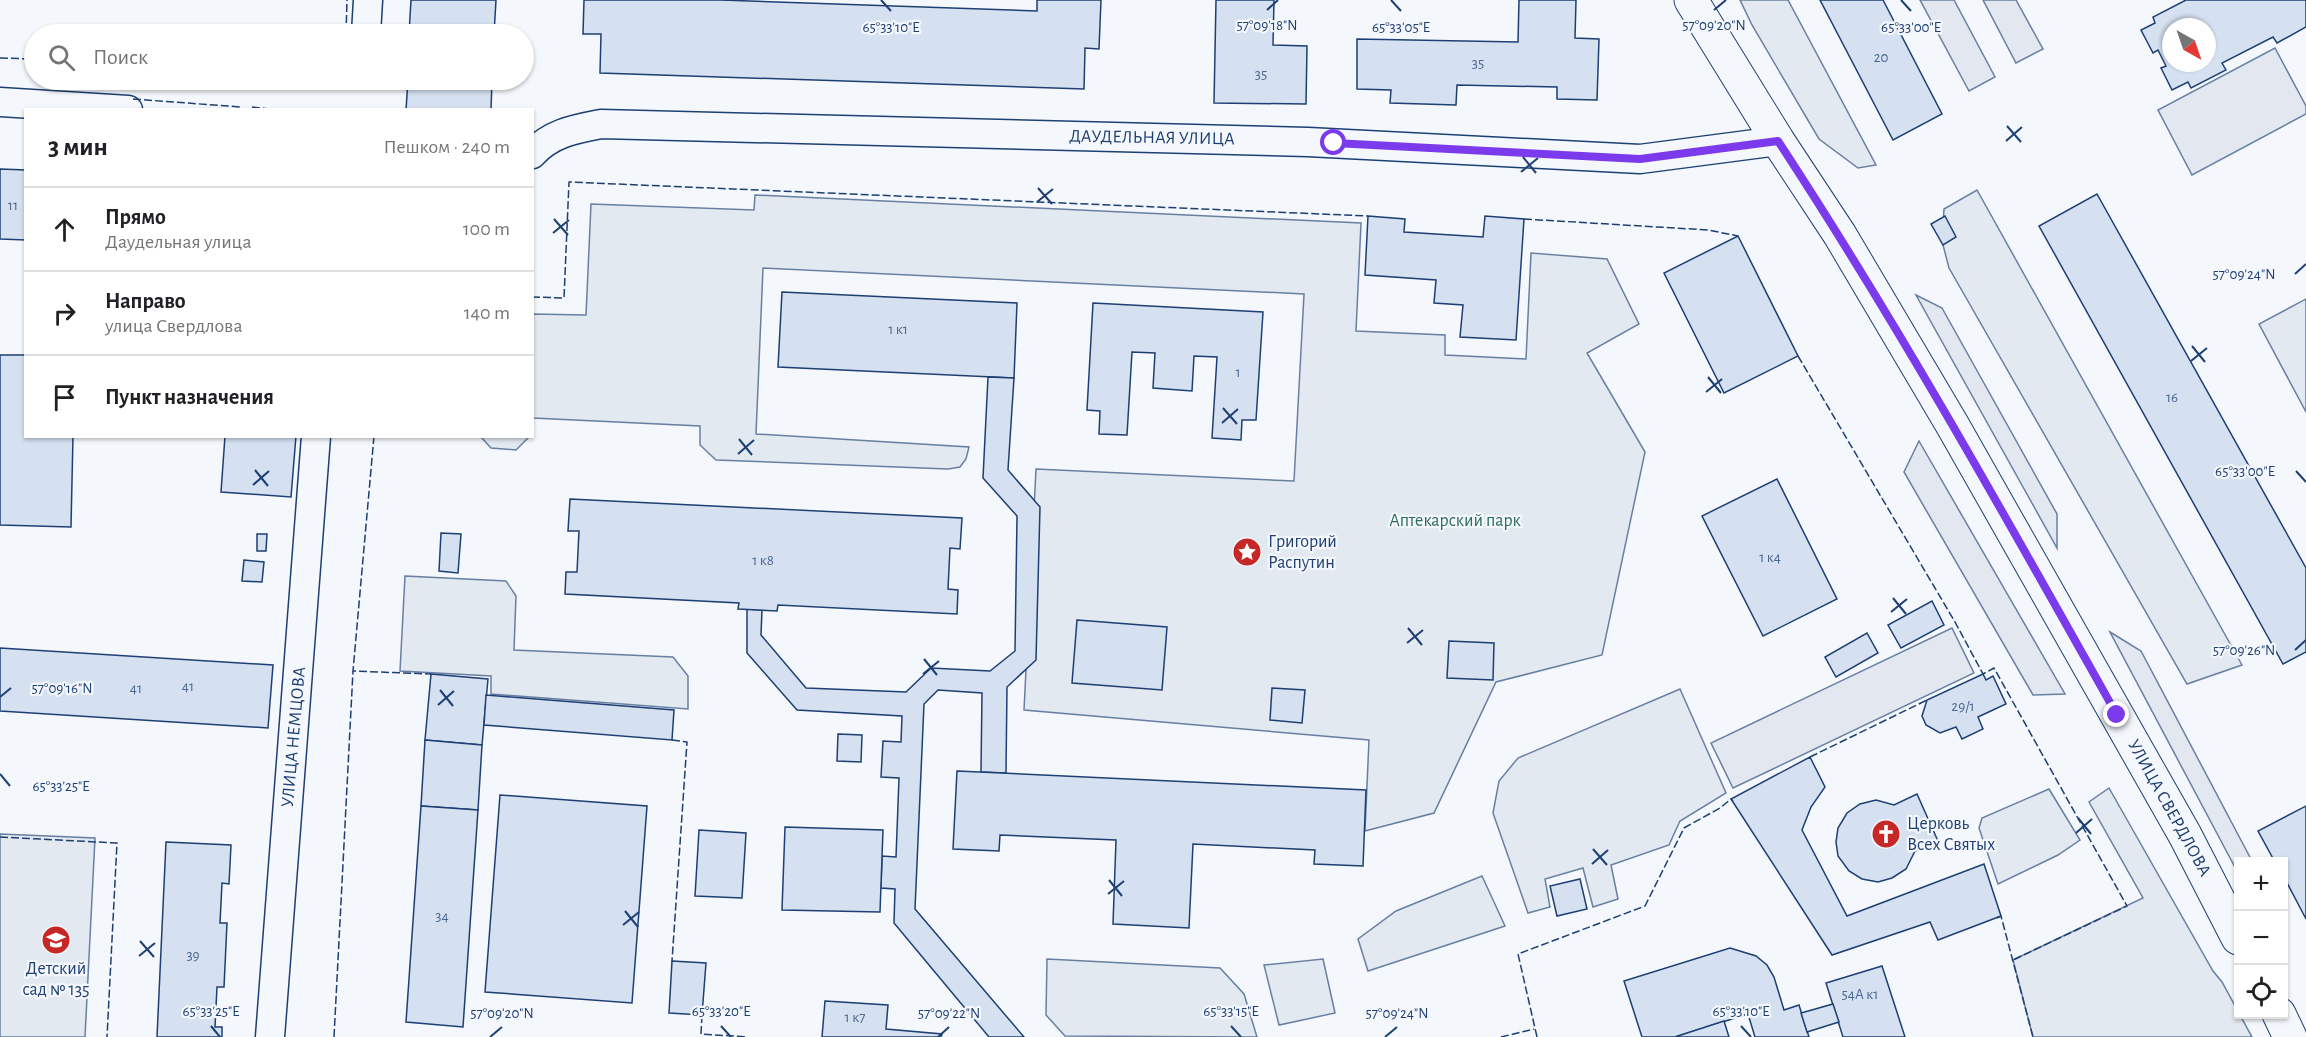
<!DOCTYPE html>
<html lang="ru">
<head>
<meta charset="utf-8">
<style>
	:root { --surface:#fff; --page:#f2f2f2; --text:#202124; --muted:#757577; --line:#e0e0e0 }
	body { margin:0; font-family:"Alegreya Sans",sans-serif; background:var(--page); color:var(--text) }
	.controls { position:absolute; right:18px; bottom:18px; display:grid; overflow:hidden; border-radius:0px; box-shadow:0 2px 4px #0004 }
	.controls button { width:54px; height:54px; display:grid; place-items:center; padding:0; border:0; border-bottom:2px solid var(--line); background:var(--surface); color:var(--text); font:30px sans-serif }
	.compass { position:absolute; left:2162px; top:18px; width:54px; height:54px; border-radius:50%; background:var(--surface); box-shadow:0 2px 4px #0004; rotate:140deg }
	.stop { position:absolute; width:18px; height:18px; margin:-14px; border:4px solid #7c3aed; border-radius:50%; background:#fff }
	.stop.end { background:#7c3aed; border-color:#fff; box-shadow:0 2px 6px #0008 }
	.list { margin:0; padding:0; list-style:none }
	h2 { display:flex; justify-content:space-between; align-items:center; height:78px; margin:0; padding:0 24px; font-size:26px }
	h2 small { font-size:20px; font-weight:400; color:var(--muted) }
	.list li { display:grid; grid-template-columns:39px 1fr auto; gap:18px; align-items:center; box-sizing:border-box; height:84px; padding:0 24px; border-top:2px solid var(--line) }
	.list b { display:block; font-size:22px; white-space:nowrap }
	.list p { margin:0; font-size:20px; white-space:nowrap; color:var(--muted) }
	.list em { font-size:20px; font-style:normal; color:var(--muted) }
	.icon { flex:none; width:33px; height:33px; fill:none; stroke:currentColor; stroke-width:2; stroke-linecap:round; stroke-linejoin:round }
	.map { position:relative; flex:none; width:2306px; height:1037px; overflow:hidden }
	.search { position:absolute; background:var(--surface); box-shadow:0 2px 4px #0004; left:24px; top:24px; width:510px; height:66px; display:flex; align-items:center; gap:15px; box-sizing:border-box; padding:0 21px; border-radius:33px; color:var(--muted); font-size:22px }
	.panel { position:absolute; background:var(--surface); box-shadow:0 2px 4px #0004; left:24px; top:108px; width:510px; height:330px; border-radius:0px }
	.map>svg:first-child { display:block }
	.green { fill:#e3e9f0; stroke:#687fa3; stroke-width:1.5 }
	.parking { fill:#e3e8f0; stroke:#687fa3; stroke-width:1.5 }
	.building { fill:#d5e0f0; stroke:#1d3f73; stroke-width:1.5; fill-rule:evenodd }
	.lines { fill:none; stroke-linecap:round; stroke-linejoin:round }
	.street-casing { stroke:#1d3f73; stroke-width:31 }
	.secondary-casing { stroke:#1d3f73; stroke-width:35 }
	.street { stroke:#f4f7fb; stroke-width:28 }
	.secondary { stroke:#f4f7fb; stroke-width:33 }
	.fence { stroke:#1d3f73; stroke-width:1.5; stroke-dasharray:8 3; stroke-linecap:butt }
	.route { stroke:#7c3aed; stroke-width:8 }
	.ticks { fill:none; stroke:#1d3f73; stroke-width:2 }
	.labels { text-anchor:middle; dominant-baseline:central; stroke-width:4.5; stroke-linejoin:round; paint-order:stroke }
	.number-label { font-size:15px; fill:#4b6792 }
	.street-label { font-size:18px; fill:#1d3f73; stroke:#f4f7fb }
	.park-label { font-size:18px; fill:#2c6c60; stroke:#f4f7fb }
	.poi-label { font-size:18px; fill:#1d3f73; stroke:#f4f7fb; text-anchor:start }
	.ticks-label { font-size:15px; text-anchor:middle; fill:#1d3f73; stroke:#f4f7fb; stroke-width:4.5; stroke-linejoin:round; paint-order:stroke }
</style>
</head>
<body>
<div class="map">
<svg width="2306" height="1037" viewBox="0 0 2306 1037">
	<rect width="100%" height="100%" fill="#f4f7fb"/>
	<g class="green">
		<polygon points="1740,0 1788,0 1876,165 1858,168 1819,139 1752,25"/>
		<polygon points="1977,190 2242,665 2187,684 1949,268 1942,241 1944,209"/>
		<polygon points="755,195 1361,223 1356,331 1445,335 1445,355 1526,359 1531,253 1607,259 1639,324 1587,353 1645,452 1602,655 1496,682 1434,813 1365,831 1369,740 1024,710 1036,469 1294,481 1304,294 763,268 756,434 969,447 966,459 960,467 948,469 716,460 700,445 700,426 533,418 532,314 586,315 591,204 754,210"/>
		<polygon points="2306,299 2306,412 2259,324"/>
		<polygon points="481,437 529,436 529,437 516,450 491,448"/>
		<polygon points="405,576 506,581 516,596 514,650 673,657 688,676 688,709 491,694 491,676 400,671"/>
		<polygon points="1680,689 1726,793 1680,821 1669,845 1611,865 1618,899 1593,907 1583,868 1545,879 1550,907 1528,913 1493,813 1499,781 1518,758"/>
		<polygon points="2109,788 2213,971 2222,982 2252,1037 2033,1037 2013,960 2143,898 2089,802"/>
		<polygon points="2049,789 2080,840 2058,855 1998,884 1979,828 1982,818"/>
		<polygon points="0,834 95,838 85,1037 0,1037"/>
		<polygon points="1482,876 1505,926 1368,971 1358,939 1396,911"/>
		<polygon points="1047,959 1220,968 1244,994 1257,1037 1065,1036 1046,1015"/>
		<polygon points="1323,959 1335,1013 1279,1025 1264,965"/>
	</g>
	<g class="parking">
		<polygon points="1920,0 1954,0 1995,77 1969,91"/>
		<polygon points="1983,0 2016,0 2043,49 2016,63"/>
		<polygon points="2275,48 2306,106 2306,114 2192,175 2158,110"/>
		<polygon points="1916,295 1942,308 2057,514 2057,548"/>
		<polygon points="1919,441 2065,694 2033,695 1904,472"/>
		<polygon points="1952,628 1974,673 1733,788 1711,743"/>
		<polygon points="2110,632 2141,651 2252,861 2238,862 2238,873"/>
	</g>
	<g class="building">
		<polygon points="411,0 496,0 494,34 409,34"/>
		<polygon points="584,0 721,0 1037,11 1037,0 1101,0 1099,49 1085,48 1084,89 600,73 601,34 583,34"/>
		<polygon points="1216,0 1274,0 1273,45 1307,46 1306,104 1214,103"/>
		<polygon points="1519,0 1576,0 1575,38 1599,39 1597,100 1557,99 1557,87 1457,85 1456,105 1390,103 1391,90 1357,89 1357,39 1518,42"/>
		<polygon points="1820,0 1883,0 1942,114 1893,140"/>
		<path d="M 2186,0 L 2306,0 L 2306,27 L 2277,43 L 2273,37 L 2222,63 L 2226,70 L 2191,88 L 2188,82 L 2172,90 L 2161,68 L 2166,66 L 2158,50 L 2153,53 L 2141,30 L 2155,23 L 2153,17 ZM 2171,27 L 2207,27 L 2207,63 L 2171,63 Z"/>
		<polygon points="408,80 492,80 491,110 406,110"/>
		<polygon points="0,169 26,170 26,240 0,239"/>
		<polygon points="2097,194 2306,568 2306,652 2283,664 2039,226"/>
		<polygon points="1368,216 1405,219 1404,232 1483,237 1485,216 1524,219 1516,340 1460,337 1463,305 1434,303 1436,280 1365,275"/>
		<polygon points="1945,216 1956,237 1943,245 1931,224"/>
		<polygon points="1738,236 1798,356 1724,393 1664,273"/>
		<polygon points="782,292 1017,303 1014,378 778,367"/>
		<polygon points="1093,303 1263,312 1256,420 1242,420 1241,440 1212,438 1217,357 1194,356 1192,391 1153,388 1155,353 1132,352 1127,435 1099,434 1100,411 1087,410"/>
		<polygon points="0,355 26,355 26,436 73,436 71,527 0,525"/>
		<polygon points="988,377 1014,378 1008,470 1040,507 1036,660 1007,687 1006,773 981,772 982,693 938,690 924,704 915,909 1024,1037 989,1037 894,923 895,889 881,888 882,856 896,857 899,778 881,777 883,741 901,742 902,716 797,710 747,653 747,609 762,610 761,635 806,688 906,692 931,668 990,671 1015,651 1017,516 983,478"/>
		<polygon points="225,436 296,436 291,497 221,492"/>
		<polygon points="1777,479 1837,599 1763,636 1702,516"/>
		<polygon points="570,499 962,518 960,549 950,548 948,589 958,590 957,614 778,605 777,611 738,609 739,603 565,594 566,572 577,572 579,531 568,531"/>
		<polygon points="441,533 461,534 458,573 439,571"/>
		<polygon points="257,534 267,534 266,551 257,551"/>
		<polygon points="244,560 264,562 262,582 242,581"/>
		<polygon points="1932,601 1944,625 1901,648 1888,625"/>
		<polygon points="1077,620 1167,627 1162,690 1072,683"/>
		<polygon points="1867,633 1878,653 1836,677 1825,657"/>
		<polygon points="1449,641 1494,643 1493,680 1447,678"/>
		<polygon points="0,648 273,665 268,728 0,711"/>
		<polygon points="431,674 488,679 482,745 425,740"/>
		<polygon points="1983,674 1986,680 1993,676 2006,704 1978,717 1983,729 1962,739 1956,727 1940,733 1926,725 1922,716 1927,700"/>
		<polygon points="1272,688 1305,690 1302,723 1270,720"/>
		<polygon points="486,695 674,710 672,740 484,725"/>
		<polygon points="838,734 862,735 861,762 837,761"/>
		<polygon points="425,740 482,745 478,810 421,806"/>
		<polygon points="1810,757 1825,787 1811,807 1802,830 1847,916 1984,864 2001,916 1938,940 1930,922 1832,955 1731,799"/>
		<polygon points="957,771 1366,790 1363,866 1314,864 1315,850 1193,844 1189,928 1113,924 1116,840 1000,835 999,851 953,849"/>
		<polygon points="1917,794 1938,841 1915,851 1906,869 1892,878 1878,882 1862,879 1849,871 1838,856 1836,842 1838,828 1847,813 1860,804 1876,800 1894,805"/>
		<polygon points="500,795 647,806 632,1003 485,992"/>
		<polygon points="421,806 478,810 463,1027 406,1022"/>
		<polygon points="2306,806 2306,919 2284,877 2284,862 2275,862 2258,831"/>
		<polygon points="785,827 883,830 880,912 782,910"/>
		<polygon points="699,830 746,833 742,898 695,896"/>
		<polygon points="166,842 231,845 229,884 222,883 220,923 227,923 224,987 217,987 215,1027 222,1027 222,1037 157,1037"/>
		<polygon points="1580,879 1587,909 1557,916 1550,886"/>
		<polygon points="1730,948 1756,956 1767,965 1774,977 1784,1010 1799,1005 1809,1037 1755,1037 1748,1014 1675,1037 1642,1037 1624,981"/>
		<polygon points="672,961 706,963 702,1015 669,1013"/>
		<polygon points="1882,966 1905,1037 1843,1037 1826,983"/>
		<polygon points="825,1001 888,1005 886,1029 942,1034 941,1037 822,1037"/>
		<polygon points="1833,1004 1839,1022 1807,1032 1801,1013"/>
		<polygon points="1724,1021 1729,1037 1675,1037"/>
	</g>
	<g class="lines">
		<g class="street-casing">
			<g id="street">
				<polyline points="366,34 368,0"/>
				<polyline points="0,102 128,110"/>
				<path d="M 532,154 C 551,133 575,129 601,124 L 1308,142 L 1640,159 L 1778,141"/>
				<polyline points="270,1037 316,436"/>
			</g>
		</g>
		<g class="secondary-casing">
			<g id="secondary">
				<polyline points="1691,0 1778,141 1840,235 1953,426 2185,835 2238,938"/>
				<polyline points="2279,1014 2290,1037"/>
			</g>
		</g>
		<use href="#street" class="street"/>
		<use href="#secondary" class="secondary"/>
		<g class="fence">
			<polyline points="346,34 347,0"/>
			<polyline points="0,58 34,59"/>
			<polyline points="133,99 241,107"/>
			<polyline points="252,107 278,110"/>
			<polyline points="1524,219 1708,230 1738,236"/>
			<polyline points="532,297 564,298 569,182 1368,216"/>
			<polyline points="1798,356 1955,622 1983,674 1994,668 2127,906 2013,960"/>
			<polyline points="374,436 353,671 431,674"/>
			<polyline points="672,740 687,742 672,961"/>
			<polyline points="1810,757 1927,700"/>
			<polyline points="0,837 117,843 107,1037"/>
			<polyline points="1997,918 2001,916 2033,1037"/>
			<polyline points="702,1015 701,1034 748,1037"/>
			<polyline points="334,1037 353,671"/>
			<polyline points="1501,1037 1534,1029"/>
			<polyline points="1537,1037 1518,954 1645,906 1684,828 1720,808 1731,799 1733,801"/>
		</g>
	</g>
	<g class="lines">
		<path class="route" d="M 1334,143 L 1640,159 L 1778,141 C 1900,327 2008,521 2117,715"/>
	</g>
	<path class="ticks" d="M 881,0 L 891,11M 1391,0 L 1401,11M 1901,0 L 1911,11M 1267,10 L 1278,0M 1714,10 L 1726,0M 2007,126 L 2021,142M 2006,141 L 2022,127M 1523,157 L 1536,173M 1521,172 L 1538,158M 1038,188 L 1052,204M 1037,202 L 1053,189M 554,219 L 568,235M 553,233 L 569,220M 2295,274 L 2306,264M 2192,346 L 2205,362M 2191,361 L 2207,348M 1708,377 L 1721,393M 1706,392 L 1722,379M 1223,408 L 1237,424M 1222,423 L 1238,409M 739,439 L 752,455M 738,454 L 754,440M 255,470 L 268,486M 2296,471 L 2306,482M 253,485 L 269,471M 1893,598 L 1906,614M 1891,612 L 1907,599M 1408,628 L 1422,645M 1407,643 L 1423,630M 2295,650 L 2306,640M 924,659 L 937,675M 923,674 L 939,661M 440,690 L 453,706M 0,697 L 11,688M 438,705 L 454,691M 0,774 L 10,786M 2078,818 L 2091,834M 2076,833 L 2092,819M 1593,849 L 1607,865M 1592,864 L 1608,850M 1109,880 L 1122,896M 1108,894 L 1124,881M 625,911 L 638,927M 623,925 L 639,912M 140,941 L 154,957M 139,956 L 155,943M 211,1026 L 220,1037M 721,1026 L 731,1037M 1231,1026 L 1241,1037M 1741,1026 L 1751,1037M 490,1037 L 502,1027M 938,1037 L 949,1027M 1385,1037 L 1397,1027"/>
	<defs>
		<g id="sight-disc" transform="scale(1.5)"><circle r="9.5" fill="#c62828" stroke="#f4f7fb"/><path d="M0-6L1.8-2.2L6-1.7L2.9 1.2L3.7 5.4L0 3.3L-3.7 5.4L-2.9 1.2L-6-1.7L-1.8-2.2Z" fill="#fff"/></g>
		<g id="church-disc" transform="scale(1.5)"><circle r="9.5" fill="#c62828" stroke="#f4f7fb"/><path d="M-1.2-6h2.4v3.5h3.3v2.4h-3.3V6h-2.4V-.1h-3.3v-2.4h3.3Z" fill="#fff"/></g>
		<g id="school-disc" transform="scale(1.5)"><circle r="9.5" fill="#c62828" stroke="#f4f7fb"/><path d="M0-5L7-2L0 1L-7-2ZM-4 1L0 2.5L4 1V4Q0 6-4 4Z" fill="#fff"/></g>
	</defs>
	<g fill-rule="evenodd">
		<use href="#sight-disc" x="1247" y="552"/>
		<use href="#church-disc" x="1886" y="834"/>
		<use href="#school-disc" x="56" y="940"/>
	</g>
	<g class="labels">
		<g class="number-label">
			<text x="1881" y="57">20</text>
			<text x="1478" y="63">35</text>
			<text x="1261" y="74">35</text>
			<text x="13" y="205">11</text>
			<text x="898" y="329">1 к1</text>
			<text x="1238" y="372">1</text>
			<text x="2172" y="397">16</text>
			<text x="1770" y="557">1 к4</text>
			<text x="763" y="560">1 к8</text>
			<text x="188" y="686">41</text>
			<text x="136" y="688">41</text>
			<text x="1963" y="706">29/1</text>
			<text x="442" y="916">34</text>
			<text x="193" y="955">39</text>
			<text x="1860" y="994">54А к1</text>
			<text x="855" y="1017">1 к7</text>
		</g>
		<g class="street-label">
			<text transform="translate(1152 138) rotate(1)">ДАУДЕЛЬНАЯ УЛИЦА</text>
			<text transform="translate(294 737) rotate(-85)">УЛИЦА НЕМЦОВА</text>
			<text transform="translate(2169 808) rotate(61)">УЛИЦА СВЕРДЛОВА</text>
		</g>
		<g class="park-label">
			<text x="1455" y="521">Аптекарский парк</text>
		</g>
		<g class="poi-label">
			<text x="1268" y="542">Григорий<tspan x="1268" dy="21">Распутин</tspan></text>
			<text x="1907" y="824">Церковь<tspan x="1907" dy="21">Всех Святых</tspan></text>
			<text x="56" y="969" text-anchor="middle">Детский<tspan x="56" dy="21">сад № 135</tspan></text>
		</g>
	</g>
	<g class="ticks-label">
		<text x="1267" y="30">57°09'18"N</text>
		<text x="1714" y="30">57°09'20"N</text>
		<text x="891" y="32">65°33'10"E</text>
		<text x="1401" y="32">65°33'05"E</text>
		<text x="1911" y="32">65°33'00"E</text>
		<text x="2244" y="279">57°09'24"N</text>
		<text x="2245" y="476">65°33'00"E</text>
		<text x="2244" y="655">57°09'26"N</text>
		<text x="62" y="693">57°09'16"N</text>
		<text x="61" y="791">65°33'25"E</text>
		<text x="211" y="1016">65°33'25"E</text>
		<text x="721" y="1016">65°33'20"E</text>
		<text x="1231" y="1016">65°33'15"E</text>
		<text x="1741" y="1016">65°33'10"E</text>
		<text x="502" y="1018">57°09'20"N</text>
		<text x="949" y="1018">57°09'22"N</text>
		<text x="1397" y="1018">57°09'24"N</text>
	</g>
</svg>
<div class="controls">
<button>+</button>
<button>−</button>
<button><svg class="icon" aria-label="locate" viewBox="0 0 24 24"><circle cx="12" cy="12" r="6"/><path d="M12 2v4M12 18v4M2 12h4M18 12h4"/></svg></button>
</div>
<svg class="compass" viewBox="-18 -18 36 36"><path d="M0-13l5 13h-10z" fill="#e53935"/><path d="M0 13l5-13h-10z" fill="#757577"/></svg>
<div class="stop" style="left:1334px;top:143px"></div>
<div class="stop end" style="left:2117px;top:715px"></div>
<div class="search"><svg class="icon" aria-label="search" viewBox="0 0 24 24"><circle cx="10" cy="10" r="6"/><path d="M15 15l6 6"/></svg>Поиск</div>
<section class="panel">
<h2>3 мин<small>Пешком · 240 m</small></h2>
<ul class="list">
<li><svg class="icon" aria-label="ahead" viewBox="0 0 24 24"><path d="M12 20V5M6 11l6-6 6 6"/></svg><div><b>Прямо</b><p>Даудельная улица</p></div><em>100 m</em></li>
<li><svg class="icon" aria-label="right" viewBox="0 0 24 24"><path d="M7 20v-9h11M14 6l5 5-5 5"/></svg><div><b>Направо</b><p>улица Свердлова</p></div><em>140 m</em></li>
<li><svg class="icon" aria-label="arrive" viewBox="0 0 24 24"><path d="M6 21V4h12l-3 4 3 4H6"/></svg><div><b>Пункт назначения</b></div></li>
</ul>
</section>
</div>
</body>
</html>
